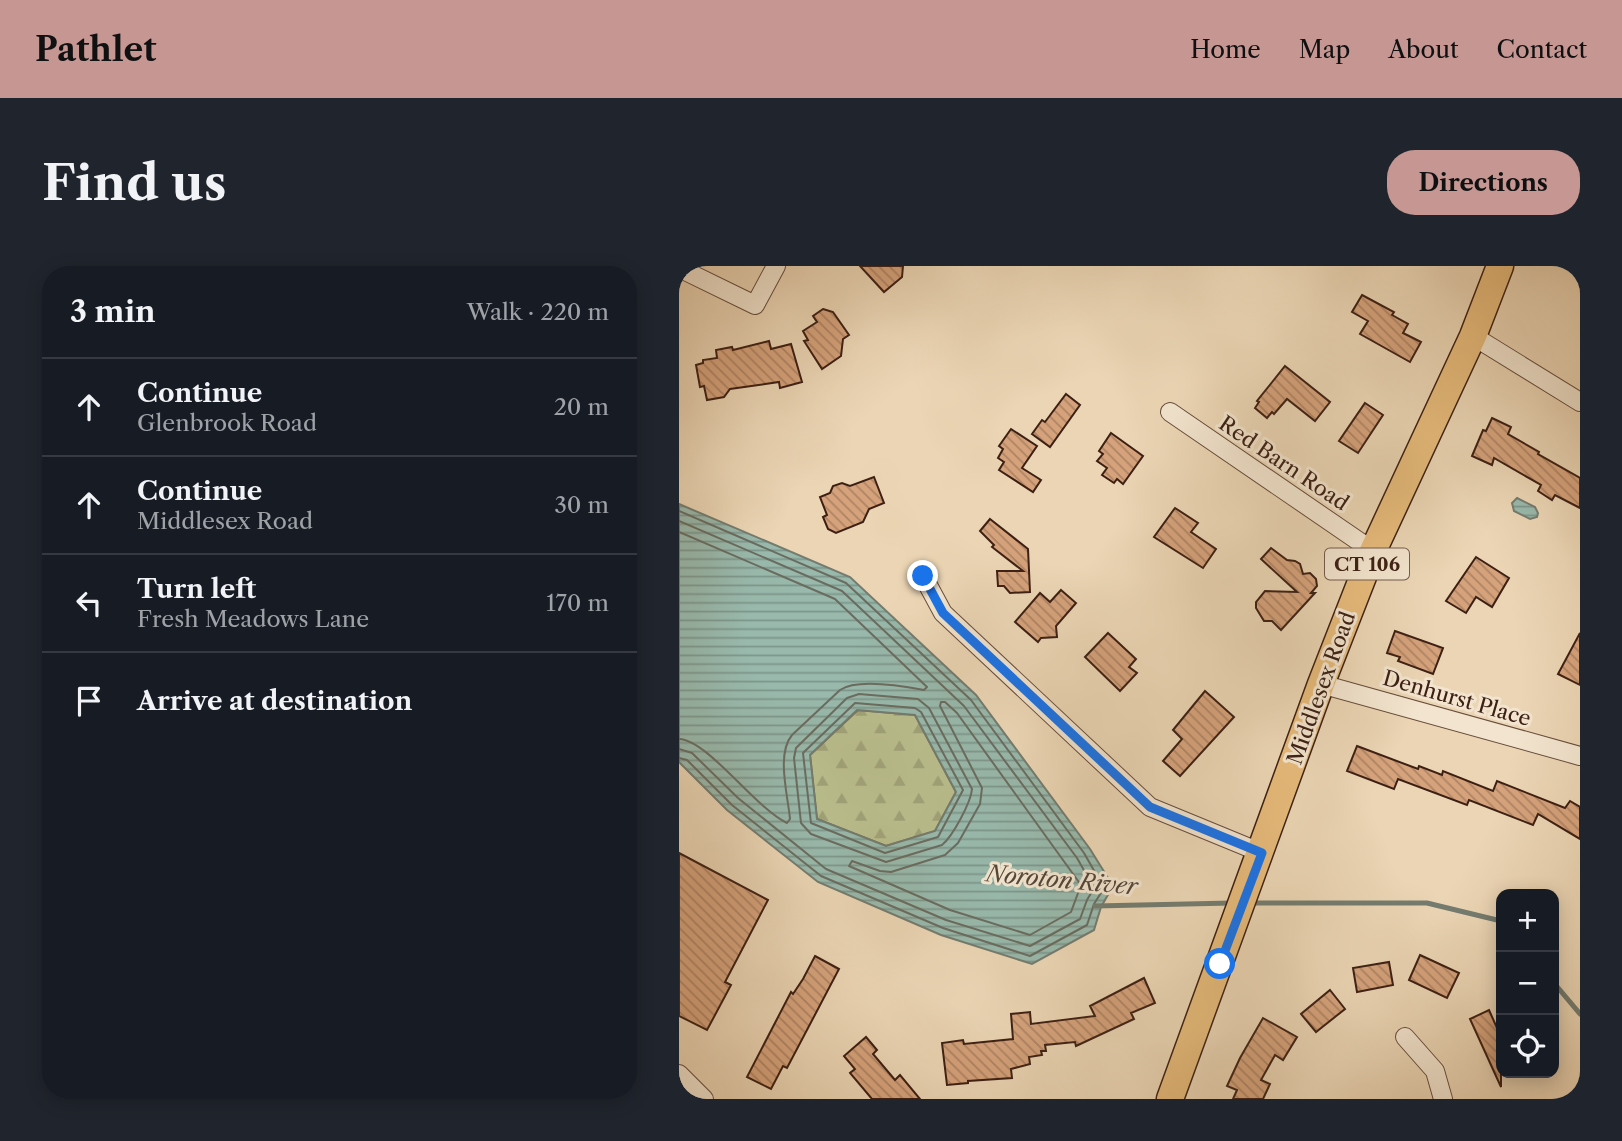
<!DOCTYPE html>
<html lang="en">
<head>
<meta charset="utf-8">
<style>
	:root { --surface:#171b24; --page:#20242c; --text:#f1f3f6; --muted:#9ea1a6; --line:#363941; --accent:#c59692 }
	body { margin:0; font-family:"Libre Caslon Text",serif; background:var(--page); color:var(--text) }
	.controls { position:absolute; right:21px; bottom:21px; display:grid; overflow:hidden; border-radius:14px; box-shadow:0 4px 18px #0003 }
	.controls button { width:63px; height:63px; display:grid; place-items:center; padding:0; border:0; border-bottom:2px solid var(--line); background:var(--surface); color:var(--text); font:35px sans-serif }
	.stop { position:absolute; width:21px; height:21px; margin:-16px; border:5px solid #1a73e8; border-radius:50%; background:#fff }
	.stop.end { background:#1a73e8; border-color:#fff; box-shadow:0 2px 7px #0008 }
	.list { margin:0; padding:0; list-style:none }
	h2 { display:flex; justify-content:space-between; align-items:center; height:91px; margin:0; padding:0 28px; font-size:30px }
	h2 small { font-size:23px; font-weight:400; color:var(--muted) }
	.list li { display:grid; grid-template-columns:46px 1fr auto; gap:21px; align-items:center; box-sizing:border-box; height:98px; padding:0 28px; border-top:2px solid var(--line) }
	.list b { display:block; font-size:26px; white-space:nowrap }
	.list p { margin:0; font-size:23px; white-space:nowrap; color:var(--muted) }
	.list em { font-size:23px; font-style:normal; color:var(--muted) }
	.icon { flex:none; width:38px; height:38px; fill:none; stroke:currentColor; stroke-width:2; stroke-linecap:round; stroke-linejoin:round }
	.map { position:relative; flex:none; width:901px; height:833px; overflow:hidden; border-radius:28px }
	header { display:flex; align-items:center; gap:42px; box-sizing:border-box; height:98px; padding:0 35px; background:var(--accent); color:#111 }
	header strong { font-size:33px }
	nav { display:flex; gap:38px; margin-inline-start:auto; font-size:24px }
	.intro { display:flex; align-items:center; justify-content:space-between; box-sizing:border-box; height:168px; padding:0 42px }
	h1 { margin:0; font-size:49px }
	.button { padding:18px 32px; border-radius:28px; background:var(--accent); color:#111; font-size:24px; font-weight:700 }
	main { display:flex; gap:42px; padding:0 42px }
	aside { flex:1; background:var(--surface); border-radius:28px; box-shadow:0 4px 18px #0003 }
	.map>svg:first-child { display:block }
	.forest { fill:url(#forest-firs); stroke:#7b6e50; stroke-width:2 }
	.water { fill:url(#water-rules); stroke:#747c6f; stroke-width:2; fill-rule:evenodd }
	.lines { fill:none; stroke-linecap:round; stroke-linejoin:round }
	.shore { stroke:#6a6c60; stroke-width:2 }
	.stream { stroke:#747c6f; stroke-width:5 }
	.building { fill:url(#building-back-hatch); stroke:#3d2014; stroke-width:2 }
	.minor-casing { stroke:#684d3c; stroke-width:20 }
	.primary-casing { stroke:#3d2014; stroke-width:29 }
	.minor { stroke:#f2e4ce; stroke-width:18 }
	.primary { stroke:#e6ba7a; stroke-width:26 }
	.route { stroke:#1a73e8; stroke-width:9 }
	.labels { text-anchor:middle; dominant-baseline:central; stroke-width:6; stroke-linejoin:round; paint-order:stroke }
	.shield { fill:#f2e4ce; stroke:#735b4c; stroke-width:2 }
	.shield-label { font-size:19px; font-weight:bold; fill:#3d2014 }
	.street-label { font-size:21px; fill:#3d2014; stroke:#f2e4ce }
	.water-label { font-size:23px; font-style:italic; fill:#54463a; stroke:#f2e4ce }
</style>
</head>
<body>
<header>
<strong>Pathlet</strong>
<nav><a>Home</a><a>Map</a><a>About</a><a>Contact</a></nav>
</header>
<div class="intro"><h1>Find us</h1><a class="button">Directions</a></div>
<main>
<aside>
<h2>3 min<small>Walk · 220 m</small></h2>
<ul class="list">
<li><svg class="icon" aria-label="ahead" viewBox="0 0 24 24"><path d="M12 20V5M6 11l6-6 6 6"/></svg><div><b>Continue</b><p>Glenbrook Road</p></div><em>20 m</em></li>
<li><svg class="icon" aria-label="ahead" viewBox="0 0 24 24"><path d="M12 20V5M6 11l6-6 6 6"/></svg><div><b>Continue</b><p>Middlesex Road</p></div><em>30 m</em></li>
<li><svg class="icon" aria-label="left" viewBox="0 0 24 24"><path d="M17 20v-9H6M10 6l-5 5 5 5"/></svg><div><b>Turn left</b><p>Fresh Meadows Lane</p></div><em>170 m</em></li>
<li><svg class="icon" aria-label="arrive" viewBox="0 0 24 24"><path d="M6 21V4h12l-3 4 3 4H6"/></svg><div><b>Arrive at destination</b></div></li>
</ul>
</aside>
<div class="map">
<svg width="901" height="833" viewBox="0 0 901 833">
	<defs>
		<pattern id="forest-firs" width="22" height="20" patternUnits="userSpaceOnUse" patternTransform="scale(1.75)"><rect width="22" height="20" fill="#b9bd8c"/><path d="M5 1l3.5 6h-7zM16 11l3.5 6h-7z" fill="#a0a278"/></pattern>
		<pattern id="water-rules" width="6" height="5" patternUnits="userSpaceOnUse" patternTransform="scale(1.75)"><rect width="6" height="5" fill="#98b9ac"/><path d="M0 2.5h6" fill="none" stroke="#7d968b"/></pattern>
		<pattern id="building-back-hatch" width="6" height="6" patternUnits="userSpaceOnUse" patternTransform="scale(1.75)"><rect width="6" height="6" fill="#d5a27b"/><path d="M-1 5l2 2M0 0l6 6M5-1l2 2" fill="none" stroke="#ae8464"/></pattern>
	</defs>
	<rect width="100%" height="100%" fill="#ebd5b4"/>
	<filter id="stains"><feTurbulence type="fractalNoise" baseFrequency=".00286" numOctaves="4"/><feColorMatrix values="0 0 0 0 .2 0 0 0 0 .09 0 0 0 0 .02 0 0 0 .5 -.17"/></filter>
	<radialGradient id="worn" r=".72"><stop offset=".6" stop-color="#630" stop-opacity="0"/><stop offset="1" stop-color="#630" stop-opacity=".3"/></radialGradient>
	<polygon class="forest" points="179,444 236,449 277,526 256,565 207,580 138,553 131,489"/>
	<g class="water">
		<polygon points="838,232 856,241 859,247 858,251 851,253 835,245 833,237"/>
		<path d="M 0,238 L 171,311 L 297,429 L 411,583 L 434,620 L 422,641 L 415,664 L 353,698 L 262,669 L 139,616 L 48,544 L 0,496 ZM 178,444 L 236,449 L 277,526 L 256,565 L 207,580 L 138,553 L 131,489 Z"/>
	</g>
	<g class="lines">
		<g class="shore">
			<polyline points="0,245 167,317 292,434 405,587 425,622 415,638 408,659 351,690 264,662 142,610 53,539 8,494 0,492"/>
			<polyline points="0,255 163,325 285,440 398,592 415,622 408,634 401,653 351,680 267,654 147,603 59,532 13,487 0,483"/>
			<path d="M 0,266 L 156,333 L 248,421 L 245,424 C 224,420 178,412 161,424 L 113,469 C 97,488 109,530 111,553 L 108,557 C 76,542 29,474 0,473"/>
			<path d="M 180,428 L 239,433 L 250,442 L 293,523 C 292,536 274,570 263,579 L 207,596 L 132,568 L 122,557 L 115,492 L 117,482 L 168,432 Z"/>
			<polygon points="262,436 266,436 278,447 402,619 392,646 351,669 271,644 170,600 173,595 201,605 212,606 266,589 279,577 301,538 303,522 261,440"/>
			<polygon points="176,437 236,442 242,446 284,524 259,571 206,587 132,557 124,487"/>
		</g>
		<g class="stream">
			<polyline points="570,637 748,637 822,655"/>
			<polyline points="416,640 553,637"/>
			<polyline points="875,717 901,748"/>
		</g>
	</g>
	<g class="building">
		<polygon points="181,0 224,0 223,11 205,26"/>
		<polygon points="683,29 715,46 713,49 729,58 724,67 742,76 731,96 681,68 689,55 673,46"/>
		<polygon points="144,43 154,46 170,69 164,73 162,90 143,103 125,75 129,74 124,65 138,56 134,50"/>
		<polygon points="90,75 92,83 112,78 123,116 101,122 100,116 51,123 45,131 28,134 25,120 21,121 17,99 24,97 24,94 38,92 37,84 53,81 54,84"/>
		<polygon points="606,100 651,136 636,155 608,133 595,148 593,146 588,152 576,142 580,136 578,135"/>
		<polygon points="387,128 401,139 371,181 353,168 363,154 366,156"/>
		<polygon points="686,137 704,149 679,187 660,175"/>
		<polygon points="813,152 832,161 829,168 860,186 859,188 901,212 901,242 876,229 873,234 859,225 862,219 815,192 813,199 793,190 804,164 807,165"/>
		<polygon points="332,163 358,180 343,202 362,214 354,226 320,204 325,196 319,192 324,183 320,180"/>
		<polygon points="432,167 464,190 444,218 438,213 435,217 423,209 428,202 418,195 424,188 420,185"/>
		<polygon points="195,211 205,237 190,243 184,256 157,267 149,263 144,251 148,249 141,231 151,227 154,220 163,217 171,220"/>
		<polygon points="496,242 519,257 512,266 537,283 524,302 475,271"/>
		<polygon points="311,253 349,283 351,326 331,327 325,320 319,320 318,305 344,305 313,281 315,279 301,265"/>
		<polygon points="592,282 608,294 616,295 621,298 624,308 631,307 637,313 638,320 632,327 636,327 602,364 593,355 585,355 577,342 577,336 586,325 618,326 582,293"/>
		<polygon points="797,291 830,312 813,341 797,331 787,347 767,335"/>
		<polygon points="382,324 397,337 377,360 378,371 362,372 359,376 336,356 361,327 371,336"/>
		<polygon points="716,365 764,382 754,408 719,395 721,391 708,387"/>
		<polygon points="429,367 457,393 450,401 458,407 441,425 406,391"/>
		<polygon points="901,367 901,419 879,408"/>
		<polygon points="526,425 555,451 501,510 484,495 503,473 494,464"/>
		<polygon points="678,480 739,503 740,500 763,509 764,505 814,525 818,515 886,542 891,535 901,541 901,573 859,548 854,559 790,534 788,539 719,513 715,523 668,505"/>
		<polygon points="0,587 89,634 46,716 52,719 28,764 0,750"/>
		<polygon points="741,689 780,707 768,732 730,714"/>
		<polygon points="136,690 160,703 108,802 104,800 92,823 68,811 112,726 114,728 124,713"/>
		<polygon points="710,696 714,719 678,726 674,702"/>
		<polygon points="465,712 476,737 452,747 455,753 397,780 396,776 366,779 367,785 362,785 363,789 350,791 351,798 332,803 333,812 289,815 289,817 268,819 263,777 284,774 285,778 334,773 332,748 351,746 352,758 416,750 411,740"/>
		<polygon points="651,724 666,743 637,766 622,748"/>
		<polygon points="810,744 822,771 822,821 791,753"/>
		<polygon points="584,752 618,771 604,794 596,789 582,814 591,818 584,833 554,833 558,824 548,820 561,792"/>
		<polygon points="187,771 198,784 194,788 216,814 221,809 241,833 193,833 171,807 176,803 165,790"/>
	</g>
	<g class="lines">
		<g class="minor-casing">
			<g id="minor">
				<polyline points="0,2 76,39 97,0"/>
				<polyline points="794,70 901,136"/>
				<polyline points="491,146 694,285"/>
				<polyline points="244,310 264,347 471,541 583,587"/>
				<polyline points="642,418 901,490"/>
				<polyline points="726,771 756,805 764,833"/>
				<polyline points="0,808 25,833"/>
			</g>
		</g>
		<g class="primary-casing">
			<polyline id="primary" points="491,833 642,418 694,285 794,70 821,0"/>
		</g>
		<use href="#minor" class="minor"/>
		<use href="#primary" class="primary"/>
	</g>
	<g class="lines">
		<polyline class="route" points="244,310 264,347 471,541 583,587 541,698"/>
	</g>
	<g class="labels">
		<rect class="shield" x="646" y="282.5" width="84" height="31" rx="5"/>
		<g class="shield-label">
			<text x="688" y="298">CT 106</text>
		</g>
		<g class="street-label">
			<text transform="translate(605 197) rotate(34)">Red Barn Road</text>
			<text transform="translate(642 422) rotate(-70)">Middlesex Road</text>
			<text transform="translate(778 432) rotate(16)">Denhurst Place</text>
		</g>
		<g class="water-label">
			<text transform="translate(383 614) rotate(5)">Noroton River</text>
		</g>
	</g>
	<rect width="100%" height="100%" filter="url(#stains)"/>
	<rect width="100%" height="100%" fill="url(#worn)"/>
</svg>
<div class="controls">
<button>+</button>
<button>−</button>
<button><svg class="icon" aria-label="locate" viewBox="0 0 24 24"><circle cx="12" cy="12" r="6"/><path d="M12 2v4M12 18v4M2 12h4M18 12h4"/></svg></button>
</div>
<div class="stop" style="left:541px;top:698px"></div>
<div class="stop end" style="left:244px;top:310px"></div>
</div>
</main>
</body>
</html>
